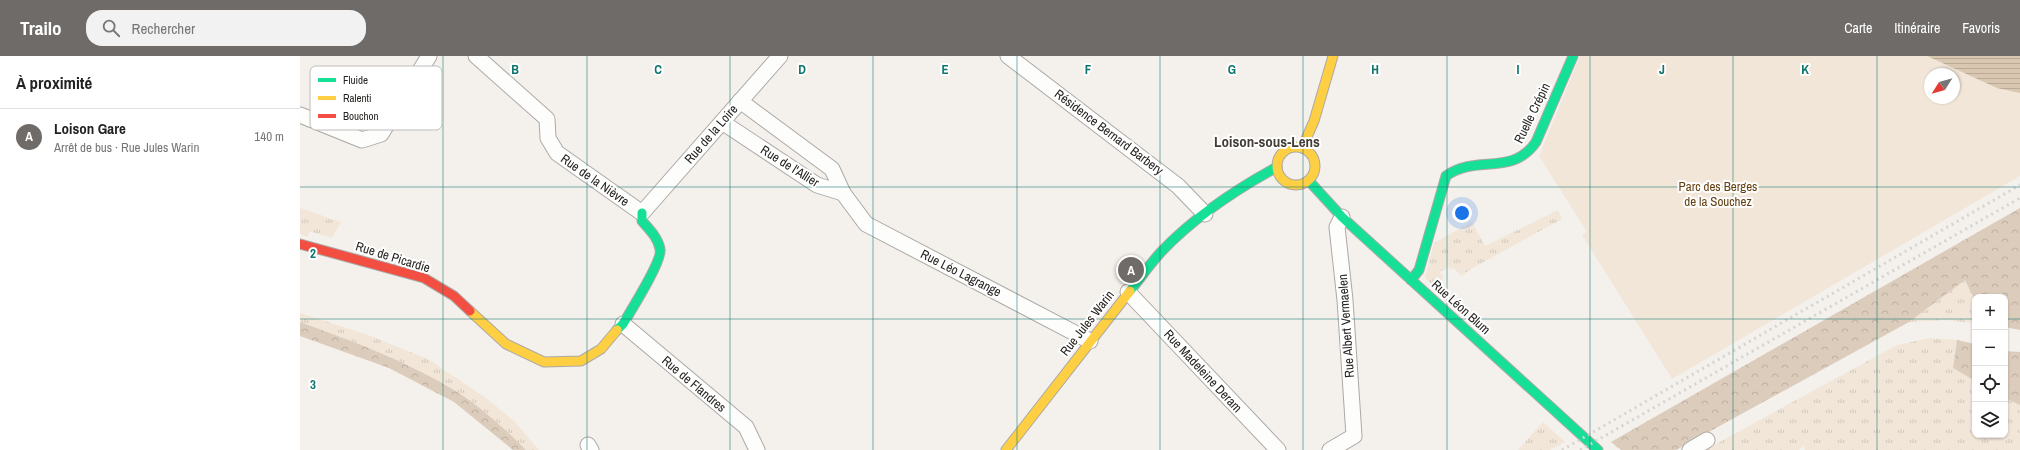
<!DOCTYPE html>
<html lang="fr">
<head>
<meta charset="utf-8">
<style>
	:root { --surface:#fff; --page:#f2f2f2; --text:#222; --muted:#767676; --line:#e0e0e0; --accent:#6e6b68 }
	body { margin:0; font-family:"Archivo Narrow",sans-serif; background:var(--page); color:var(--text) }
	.controls { position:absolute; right:12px; bottom:12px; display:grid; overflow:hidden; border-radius:8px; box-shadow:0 1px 3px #0004 }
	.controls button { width:36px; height:36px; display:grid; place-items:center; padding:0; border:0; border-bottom:1px solid var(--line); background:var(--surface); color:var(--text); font:20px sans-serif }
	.compass { position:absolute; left:1624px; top:12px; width:36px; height:36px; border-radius:50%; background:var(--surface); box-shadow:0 1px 3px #0004; rotate:233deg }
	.you { position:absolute; left:1162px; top:157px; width:14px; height:14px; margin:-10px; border:3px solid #fff; border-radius:50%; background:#1a73e8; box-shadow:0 0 0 6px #1a73e833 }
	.badge { display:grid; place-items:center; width:26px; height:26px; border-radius:50%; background:var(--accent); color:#fff; font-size:13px; font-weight:700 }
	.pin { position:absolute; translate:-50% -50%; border:2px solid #fff; box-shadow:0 1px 4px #0006 }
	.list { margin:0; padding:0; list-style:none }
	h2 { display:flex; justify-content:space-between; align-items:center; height:52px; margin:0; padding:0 16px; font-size:17px }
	h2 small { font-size:13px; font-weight:400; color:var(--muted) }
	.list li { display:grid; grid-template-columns:26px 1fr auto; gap:12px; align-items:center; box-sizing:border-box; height:56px; padding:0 16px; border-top:1px solid var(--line) }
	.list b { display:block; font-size:15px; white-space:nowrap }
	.list p { margin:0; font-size:13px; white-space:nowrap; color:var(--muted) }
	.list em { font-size:13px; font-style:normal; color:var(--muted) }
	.icon { flex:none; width:22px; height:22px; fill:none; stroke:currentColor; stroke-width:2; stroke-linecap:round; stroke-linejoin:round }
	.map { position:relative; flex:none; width:1720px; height:394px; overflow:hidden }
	header { display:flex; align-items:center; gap:24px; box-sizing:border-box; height:56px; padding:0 20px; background:var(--accent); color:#fff }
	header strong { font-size:19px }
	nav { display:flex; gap:22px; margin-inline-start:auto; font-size:14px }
	.search { width:280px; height:36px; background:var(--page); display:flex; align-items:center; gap:10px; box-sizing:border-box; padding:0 14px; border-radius:16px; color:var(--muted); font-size:15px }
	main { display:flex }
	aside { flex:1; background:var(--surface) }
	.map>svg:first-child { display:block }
	.grass { fill:url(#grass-tufts) }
	.forest { fill:url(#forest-crowns) }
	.park { fill:#f2e6d9; fill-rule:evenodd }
	.water { fill:url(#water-rules) }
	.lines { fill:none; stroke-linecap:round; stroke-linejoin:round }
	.street-casing { stroke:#aca9a6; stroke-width:17 }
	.fast-casing { stroke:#aca9a6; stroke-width:11 }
	.slow-casing { stroke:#aca9a6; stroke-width:11 }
	.jam-casing { stroke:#aca9a6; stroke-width:11 }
	.street { stroke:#fdfdfc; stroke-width:15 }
	.fast { stroke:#16e098; stroke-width:9 }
	.slow { stroke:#ffcf43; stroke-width:9 }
	.jam { stroke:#f24e42; stroke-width:9 }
	.rail { stroke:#d5d4d2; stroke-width:3; stroke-dasharray:2 4; stroke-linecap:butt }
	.grid { fill:none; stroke:#0f766e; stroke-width:1; stroke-opacity:0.55 }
	.labels { text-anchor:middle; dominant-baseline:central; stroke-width:4; stroke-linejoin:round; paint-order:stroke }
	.street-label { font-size:13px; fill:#262421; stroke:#fff }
	.park-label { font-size:13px; fill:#644113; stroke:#fff }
	.quarter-label { font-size:15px; font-weight:bold; fill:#433d37; stroke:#fff }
	.key { fill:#fff; stroke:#bebdbc; stroke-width:1 }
	.key-label { font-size:11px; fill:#262421 }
	.grid-label { font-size:13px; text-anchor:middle; font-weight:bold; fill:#0f766e; stroke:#fff; stroke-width:4; stroke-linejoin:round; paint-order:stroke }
</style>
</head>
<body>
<header>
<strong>Trailo</strong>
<div class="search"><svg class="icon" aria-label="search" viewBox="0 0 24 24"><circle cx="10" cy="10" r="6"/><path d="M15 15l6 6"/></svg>Rechercher</div>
<nav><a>Carte</a><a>Itinéraire</a><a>Favoris</a></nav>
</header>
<main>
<aside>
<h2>À proximité<small></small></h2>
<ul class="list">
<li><span class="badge">A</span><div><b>Loison Gare</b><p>Arrêt de bus · Rue Jules Warin</p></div><em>140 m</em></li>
</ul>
</aside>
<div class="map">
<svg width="1720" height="394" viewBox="0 0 1720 394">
	<defs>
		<pattern id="grass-tufts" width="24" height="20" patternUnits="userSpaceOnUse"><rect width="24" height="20" fill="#f2e6d9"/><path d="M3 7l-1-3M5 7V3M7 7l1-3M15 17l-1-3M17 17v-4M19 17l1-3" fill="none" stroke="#cfc5ba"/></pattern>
		<pattern id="forest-crowns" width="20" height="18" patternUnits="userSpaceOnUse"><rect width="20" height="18" fill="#dcccbc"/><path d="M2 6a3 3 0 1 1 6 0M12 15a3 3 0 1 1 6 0" fill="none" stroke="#bdafa1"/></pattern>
		<pattern id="water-rules" width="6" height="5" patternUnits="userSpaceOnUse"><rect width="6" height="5" fill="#d9c7b2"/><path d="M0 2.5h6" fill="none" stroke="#baab99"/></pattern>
	</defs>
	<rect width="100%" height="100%" fill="#f4f0ec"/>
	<g class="grass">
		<polygon points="0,152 41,166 32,182 9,175 8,181 0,178"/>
		<polygon points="1258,154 1262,163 1169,214 1162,220 1153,212 1152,214 1149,211 1140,216 1144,221 1135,231 1125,222 1134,187 1172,166 1185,190"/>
		<polygon points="1665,224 1675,245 1675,267 1644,264 1609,266"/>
		<path d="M 0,257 L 68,279 L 128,303 L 186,342 L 214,365 L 239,394 L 226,394 C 207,375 181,351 159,337 C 109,306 54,286 0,266 Z"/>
		<polygon points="1630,282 1657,284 1653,312 1675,325 1675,379 1705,379 1705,342 1720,349 1720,394 1506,394 1503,390 1499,394 1405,394 1597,289"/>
		<polygon points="1243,366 1265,386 1250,394 1218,394"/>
	</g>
	<g class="forest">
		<polygon points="1720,152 1720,274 1705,271 1705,241 1675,241 1675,245 1665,224 1609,266 1376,394 1321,394 1311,386"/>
		<path d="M 0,266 C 55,286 109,306 159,337 C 181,351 207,375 226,394 L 213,394 L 154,346 L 89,312 L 0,280 Z"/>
		<polygon points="1657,284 1675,288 1675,325 1653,312"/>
		<polygon points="1705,295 1720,296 1720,349 1705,342"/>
	</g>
	<path class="park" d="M 1280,0 L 1720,0 L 1720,120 L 1372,323 L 1282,179 L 1287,176 L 1239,100 ZM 1630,18 L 1654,18 L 1654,42 L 1630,42 Z"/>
	<polygon class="water" points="1627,0 1720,0 1720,37 1697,32"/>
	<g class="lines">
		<g class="street-casing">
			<g id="street">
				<polyline points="176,0 247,63 248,82 257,97 342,157 480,0"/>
				<polyline points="708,0 878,130 905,158"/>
				<polyline points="0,59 62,84 81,78 129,0"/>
				<polyline points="422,66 517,129 543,137 532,113 440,45"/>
				<polyline points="543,137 566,168 790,285"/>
				<polyline points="828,236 978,394"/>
				<polyline points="323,268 446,371 457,394"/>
				<polyline points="288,389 291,394"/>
				<polyline points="1030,394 1054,380 1045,244 1037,171 1042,161"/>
				<polyline points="1390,394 1407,384"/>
			</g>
		</g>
		<g class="fast-casing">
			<g id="fast">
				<polyline points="1009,125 1042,161 1298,394"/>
				<path d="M 1111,224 L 1119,214 L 1146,120 C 1176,98 1212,121 1236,86 L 1273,0"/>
				<path d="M 830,235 C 840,222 850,208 861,196 C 894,161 935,134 977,111"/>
				<path d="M 317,274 L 323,268 C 330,256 363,204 360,193 C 358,182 350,174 342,165 L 342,157"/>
			</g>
		</g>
		<g class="slow-casing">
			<g id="slow">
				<circle cx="996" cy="110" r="19"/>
				<polyline points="1002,92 1014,65 1033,0"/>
				<polyline points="170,255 206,288 244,306 281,305 301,293 317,274"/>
				<polyline points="706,394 830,235"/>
			</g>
		</g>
		<g class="jam-casing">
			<polyline id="jam" points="0,188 124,222 154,240 170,255"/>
		</g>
		<use href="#street" class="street"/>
		<use href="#fast" class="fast"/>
		<use href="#slow" class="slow"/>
		<use href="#jam" class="jam"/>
		<g class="rail">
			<polyline points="1262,394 1720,129"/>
			<polyline points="1280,394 1720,142"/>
		</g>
	</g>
	<path class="grid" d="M 143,0 L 143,394M 287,0 L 287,394M 430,0 L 430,394M 573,0 L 573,394M 717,0 L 717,394M 860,0 L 860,394M 1003,0 L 1003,394M 1147,0 L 1147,394M 1290,0 L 1290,394M 1433,0 L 1433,394M 1577,0 L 1577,394M 0,131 L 1720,131M 0,263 L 1675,263M 1705,263 L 1720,263"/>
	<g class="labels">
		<g class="street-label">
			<text transform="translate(1232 57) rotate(-64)">Ruelle Crépin</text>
			<text transform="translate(809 76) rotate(37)">Résidence Bernard Barbery</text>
			<text transform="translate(411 78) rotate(-49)">Rue de la Loire</text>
			<text transform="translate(490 110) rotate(32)">Rue de l'Allier</text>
			<text transform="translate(295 124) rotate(35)">Rue de la Nièvre</text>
			<text transform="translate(93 201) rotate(17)">Rue de Picardie</text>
			<text transform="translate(661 217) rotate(27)">Rue Léo Lagrange</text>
			<text transform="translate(1161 251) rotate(42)">Rue Léon Blum</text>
			<text transform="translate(787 267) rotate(-52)">Rue Jules Warin</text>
			<text transform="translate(1046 270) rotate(-94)">Rue Albert Vermaelen</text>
			<text transform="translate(903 315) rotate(47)">Rue Madeleine Deram</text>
			<text transform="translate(394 328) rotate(40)">Rue de Flandres</text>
		</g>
		<g class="park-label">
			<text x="1418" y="130">Parc des Berges<tspan x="1418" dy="15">de la Souchez</tspan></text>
		</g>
		<g class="quarter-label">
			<text x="967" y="85">Loison-sous-Lens</text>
		</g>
	</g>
	<rect x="10" y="10" width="132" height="64" rx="6" class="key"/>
	<rect x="18" y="22" width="18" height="4" fill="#16e098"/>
	<rect x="18" y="40" width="18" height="4" fill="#ffcf43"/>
	<rect x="18" y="58" width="18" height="4" fill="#f24e42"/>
	<g class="key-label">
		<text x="43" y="28">Fluide</text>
		<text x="43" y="46">Ralenti</text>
		<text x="43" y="64">Bouchon</text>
	</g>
	<g class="grid-label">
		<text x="215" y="18">B</text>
		<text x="358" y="18">C</text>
		<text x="502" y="18">D</text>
		<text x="645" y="18">E</text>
		<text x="788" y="18">F</text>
		<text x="932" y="18">G</text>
		<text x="1075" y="18">H</text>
		<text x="1218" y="18">I</text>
		<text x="1362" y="18">J</text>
		<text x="1505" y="18">K</text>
		<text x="13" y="202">2</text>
		<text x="13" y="333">3</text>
	</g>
</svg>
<div class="controls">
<button>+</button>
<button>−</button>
<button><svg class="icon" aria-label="locate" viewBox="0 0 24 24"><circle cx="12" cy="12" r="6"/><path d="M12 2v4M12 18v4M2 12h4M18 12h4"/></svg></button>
<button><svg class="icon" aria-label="layers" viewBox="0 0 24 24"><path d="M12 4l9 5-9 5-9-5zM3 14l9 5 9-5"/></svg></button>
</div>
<svg class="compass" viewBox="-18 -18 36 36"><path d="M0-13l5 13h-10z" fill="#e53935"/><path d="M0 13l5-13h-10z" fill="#767676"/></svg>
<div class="you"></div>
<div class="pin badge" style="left:831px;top:214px">A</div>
</div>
</main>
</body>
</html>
